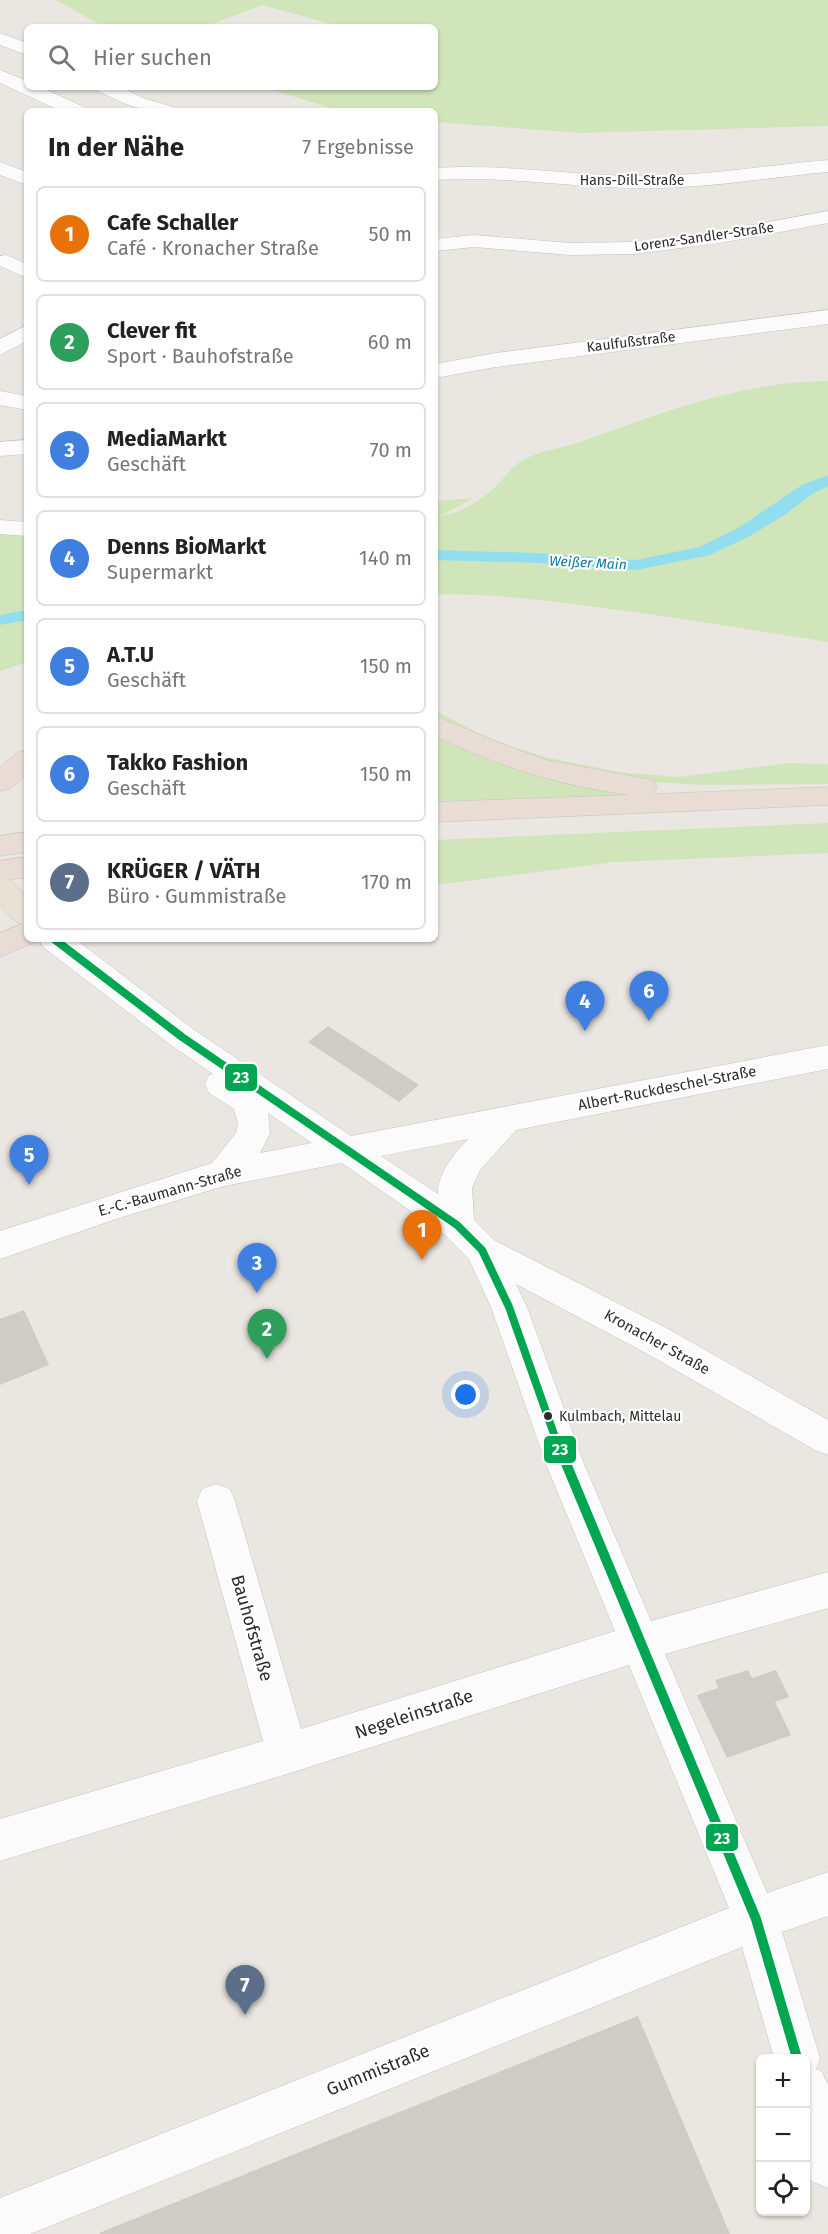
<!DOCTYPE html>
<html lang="de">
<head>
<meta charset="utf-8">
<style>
	:root { --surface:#fff; --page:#f6f6f6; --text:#222; --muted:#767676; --line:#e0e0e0; --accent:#6e6d6c }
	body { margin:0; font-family:"Fira Sans",sans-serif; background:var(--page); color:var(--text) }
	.controls { position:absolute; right:18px; bottom:18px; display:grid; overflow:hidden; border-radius:9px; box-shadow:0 2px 4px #0004 }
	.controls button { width:54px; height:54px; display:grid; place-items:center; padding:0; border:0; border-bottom:2px solid var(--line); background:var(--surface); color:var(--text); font:30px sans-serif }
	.you { position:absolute; left:466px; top:1395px; width:21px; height:21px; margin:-15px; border:4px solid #fff; border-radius:50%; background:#1a73e8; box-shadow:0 0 0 9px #1a73e833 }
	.badge { display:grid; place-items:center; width:39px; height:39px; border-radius:50%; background:var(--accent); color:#fff; font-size:20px; font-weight:700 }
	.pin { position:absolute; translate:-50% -50px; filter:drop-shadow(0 2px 3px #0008) }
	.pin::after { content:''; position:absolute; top:32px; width:21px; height:18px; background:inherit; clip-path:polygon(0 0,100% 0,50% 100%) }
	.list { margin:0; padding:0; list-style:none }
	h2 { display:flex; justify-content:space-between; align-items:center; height:78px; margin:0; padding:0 24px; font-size:26px }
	h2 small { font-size:20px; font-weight:400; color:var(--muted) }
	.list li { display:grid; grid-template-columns:39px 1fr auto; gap:18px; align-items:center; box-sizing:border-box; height:96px; margin:0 12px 12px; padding:0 12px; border:2px solid var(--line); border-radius:9px }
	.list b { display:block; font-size:22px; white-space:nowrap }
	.list p { margin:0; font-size:20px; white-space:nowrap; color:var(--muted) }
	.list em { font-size:20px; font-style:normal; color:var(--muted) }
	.icon { flex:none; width:33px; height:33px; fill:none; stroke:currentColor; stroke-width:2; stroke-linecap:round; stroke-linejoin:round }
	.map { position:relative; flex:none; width:828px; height:2234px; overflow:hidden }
	.search { position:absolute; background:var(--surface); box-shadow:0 2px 4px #0004; left:24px; top:24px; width:414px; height:66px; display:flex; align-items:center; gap:15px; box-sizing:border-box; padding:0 21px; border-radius:9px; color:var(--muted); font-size:22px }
	.panel { position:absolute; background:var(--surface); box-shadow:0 2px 4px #0004; left:24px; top:108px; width:414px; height:834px; border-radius:9px }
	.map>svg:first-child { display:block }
	.green { fill:#d0e6ba }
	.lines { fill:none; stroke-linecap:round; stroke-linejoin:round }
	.canal { fill:#93deee; fill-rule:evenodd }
	.building { fill:#cfccc8 }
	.minor-casing { stroke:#c4c3c3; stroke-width:1 }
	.major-casing { stroke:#c6c4c2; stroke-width:1 }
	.highway-casing { stroke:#c6c4c2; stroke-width:1 }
	.minor { fill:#fcfbfb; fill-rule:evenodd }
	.major { fill:#e7e2d4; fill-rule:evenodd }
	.highway { fill:#e9dcd4; fill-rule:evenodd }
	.bus-1-far1-casing { stroke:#fff; stroke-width:12 }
	.bus-1-casing { stroke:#fff; stroke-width:14 }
	.bus-1-far1 { stroke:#00a651; stroke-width:8 }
	.bus-1 { stroke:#00a651; stroke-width:10 }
	.bus-dot { fill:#2c2c2c; stroke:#fff; stroke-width:2 }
	.labels { text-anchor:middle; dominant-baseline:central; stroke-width:4.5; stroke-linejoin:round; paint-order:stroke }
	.far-street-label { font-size:14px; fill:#2c2c2c; stroke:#fff }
	.far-water-label { font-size:14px; font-style:italic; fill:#097ba3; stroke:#fff }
	.bus-label { font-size:14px; fill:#2c2c2c; stroke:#fff; text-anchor:start }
	.street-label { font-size:15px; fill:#2c2c2c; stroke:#fff }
	.near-street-label { font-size:18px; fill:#2c2c2c; stroke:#fff }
	.line-badge { stroke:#fff; stroke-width:2 }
	.badge-label { font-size:16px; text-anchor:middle; font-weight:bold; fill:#fff }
</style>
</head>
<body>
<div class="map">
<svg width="828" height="2234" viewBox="0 0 828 2234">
	<rect width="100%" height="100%" fill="#eae6e2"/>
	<g class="green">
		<polygon points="56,0 828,0 828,126 580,133 435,122 435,111 340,111 263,87 435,87 435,27 327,27 331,24 262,5 205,27 104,27"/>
		<path d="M 828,381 L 828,642 C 745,629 663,615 580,605 C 532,599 484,593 435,595 L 435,501 L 473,498 L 440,516 C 460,514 484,499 498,484 C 507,475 514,464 525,459 C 544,449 566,448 586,440 C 665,411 742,382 828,381 Z"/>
		<polygon points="0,525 27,528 27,662 0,671"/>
		<polygon points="435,710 478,733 513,747 549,758 619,772 680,777 790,763 828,764 828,784 703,785 650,782 563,769 435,719"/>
		<polygon points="435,731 638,796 435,808"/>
		<polygon points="828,823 828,853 615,862 435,885 435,840"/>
	</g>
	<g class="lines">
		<g class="canal">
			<polygon points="828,475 828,486 814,493 783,516 750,536 710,555 636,570 539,563 435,560 435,550 539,553 636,560 699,547 738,528 802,485"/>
			<polygon points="27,610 27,620 0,625 0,615"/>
		</g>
	</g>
	<g class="building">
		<polygon points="328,1026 419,1085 399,1102 308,1042"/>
		<polygon points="24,1310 49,1365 0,1385 0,1319"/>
		<polygon points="748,1670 752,1678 776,1670 789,1697 775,1702 791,1735 727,1758 697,1695 718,1688 715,1680"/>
		<polygon points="638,2016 730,2234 100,2234 99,2233"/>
	</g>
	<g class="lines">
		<g class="minor-casing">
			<g id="minor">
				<polygon points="0,33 27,43 27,55 0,45"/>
				<polygon points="0,70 27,81 27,87 40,87 84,107 87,111 61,111 0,83"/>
				<path d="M 96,87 L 120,87 L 143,98 L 173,107 L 176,111 C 139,111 131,107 98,91 Z"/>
				<path d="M 828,160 L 828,172 C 772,177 715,187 659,188 C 584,190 509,175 435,180 L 435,168 C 509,163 584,178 659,176 C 715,174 772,165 828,160 Z"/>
				<polygon points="0,162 27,172 27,185 0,175"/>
				<polygon points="828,211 828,223 720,243 634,254 570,255 474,247 435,251 435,239 474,235 570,243 634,242 720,231"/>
				<polygon points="6,255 27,264 27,278 0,266 0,256"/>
				<polygon points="828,310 828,324 496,367 435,378 435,364 496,353"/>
				<polygon points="27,325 27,341 0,355 0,339"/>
				<polygon points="0,391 27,396 27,410 0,405"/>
				<polygon points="27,440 27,454 0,456 0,442"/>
				<polygon points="0,520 27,522 27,536 0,534"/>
				<path d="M 39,939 L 75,939 L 193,1029 L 351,1136 L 828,1045 L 828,1069 L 516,1130 L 480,1170 L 472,1188 L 474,1220 L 494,1240 L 670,1330 L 828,1420 L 828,1455 L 815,1450 L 644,1352 L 516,1284 L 527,1307 L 584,1464 L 651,1621 L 828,1572 L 828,1608 L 665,1654 L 767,1893 L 828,1872 L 828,1916 L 782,1932 L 820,2058 L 816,2069 L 822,2072 L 828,2085 L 828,2188 L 811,2181 L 806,2167 L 806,2058 L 774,2058 L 742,1947 L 30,2234 L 0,2234 L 0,2198 L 729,1908 L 629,1665 L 287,1774 L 0,1861 L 0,1819 L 263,1741 L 197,1501 L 202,1489 L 216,1484 L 230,1489 L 235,1501 L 301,1729 L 615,1631 L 546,1464 L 491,1307 L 469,1259 L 445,1235 L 342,1163 L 224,1186 L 119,1218 L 0,1259 L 0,1231 L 212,1163 L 236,1133 L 238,1124 L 234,1109 L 209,1093 L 205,1084 L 209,1075 L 213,1074 L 171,1045 L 43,947 ZM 268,1113 L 312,1143 L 260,1153 L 270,1133 ZM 468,1139 C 455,1153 437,1174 438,1194 L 381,1156 Z"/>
			</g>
		</g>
		<g class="major-casing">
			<polygon id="major" points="0,877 11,880 27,897 27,926 16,922 0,905"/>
		</g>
		<g class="highway-casing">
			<g id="highway">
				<path d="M 435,716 L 497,742 L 546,760 L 653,780 L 657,787 L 653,794 L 828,787 L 828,805 L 435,822 L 435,802 L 629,795 C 561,786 497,766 435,736 Z"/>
				<polygon points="27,750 27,774 10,789 0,791 0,767 17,753"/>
				<polygon points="27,832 27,852 0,856 0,836"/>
				<polygon points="27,857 27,877 0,881 0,861"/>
				<polygon points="27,922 27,939 39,939 38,941 0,957 0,933"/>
			</g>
		</g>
		<use href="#minor" class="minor"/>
		<use href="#major" class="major"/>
		<use href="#highway" class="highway"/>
		<g class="bus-1-far1-casing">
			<polyline id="bus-1-far1" points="54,939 182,1037 457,1225 482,1250 509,1307 560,1451"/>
		</g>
		<g class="bus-1-casing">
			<polyline id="bus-1" points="560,1449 756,1919 797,2058"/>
		</g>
		<use href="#bus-1-far1" class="bus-1-far1"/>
		<use href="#bus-1" class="bus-1"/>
	</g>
	<circle class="bus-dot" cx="548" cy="1416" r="5"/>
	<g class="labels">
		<g class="far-street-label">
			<text x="632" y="180">Hans-Dill-Straße</text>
			<text transform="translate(704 237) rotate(-8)">Lorenz-Sandler-Straße</text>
			<text transform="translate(631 342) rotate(-7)">Kaulfußstraße</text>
		</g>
		<g class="far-water-label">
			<text transform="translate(588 563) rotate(3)">Weißer Main</text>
		</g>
		<g class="bus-label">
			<text x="559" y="1416">Kulmbach, Mittelau</text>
		</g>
		<g class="street-label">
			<text transform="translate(667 1088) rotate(-11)">Albert-Ruckdeschel-Straße</text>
			<text transform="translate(170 1191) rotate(-16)">E.-C.-Baumann-Straße</text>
			<text transform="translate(657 1342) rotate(29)">Kronacher Straße</text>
		</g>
		<g class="near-street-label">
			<text transform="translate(252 1628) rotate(74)">Bauhofstraße</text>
			<text transform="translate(414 1714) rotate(-18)">Negeleinstraße</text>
			<text transform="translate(378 2070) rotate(-22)">Gummistraße</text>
		</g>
	</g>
	<g class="line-badge">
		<rect x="224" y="1063" width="34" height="29" rx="6" fill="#00a651"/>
		<rect x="543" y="1435" width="34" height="29" rx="6" fill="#00a651"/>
		<rect x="705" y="1823" width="34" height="29" rx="6" fill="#00a651"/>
	</g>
	<g class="badge-label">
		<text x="241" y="1083">23</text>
		<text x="560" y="1455">23</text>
		<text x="722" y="1844">23</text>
	</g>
</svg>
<div class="controls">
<button>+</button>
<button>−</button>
<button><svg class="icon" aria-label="locate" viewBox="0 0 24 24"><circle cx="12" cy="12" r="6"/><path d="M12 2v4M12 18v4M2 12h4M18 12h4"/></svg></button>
</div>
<div class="you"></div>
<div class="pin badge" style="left:422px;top:1260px;background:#e8710a">1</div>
<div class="pin badge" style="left:267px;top:1359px;background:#2e9e5b">2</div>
<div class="pin badge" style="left:257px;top:1293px;background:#3f7fe0">3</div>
<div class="pin badge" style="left:585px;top:1031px;background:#3f7fe0">4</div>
<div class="pin badge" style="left:29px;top:1185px;background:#3f7fe0">5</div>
<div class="pin badge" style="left:649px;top:1021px;background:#3f7fe0">6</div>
<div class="pin badge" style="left:245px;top:2015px;background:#5c6f8a">7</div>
<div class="search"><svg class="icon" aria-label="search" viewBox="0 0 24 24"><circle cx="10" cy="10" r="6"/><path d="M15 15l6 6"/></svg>Hier suchen</div>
<section class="panel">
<h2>In der Nähe<small>7 Ergebnisse</small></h2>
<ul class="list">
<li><span class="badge" style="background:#e8710a">1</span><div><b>Cafe Schaller</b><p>Café · Kronacher Straße</p></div><em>50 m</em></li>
<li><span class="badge" style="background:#2e9e5b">2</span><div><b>Clever fit</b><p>Sport · Bauhofstraße</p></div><em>60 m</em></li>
<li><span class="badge" style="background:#3f7fe0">3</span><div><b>MediaMarkt</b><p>Geschäft</p></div><em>70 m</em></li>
<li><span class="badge" style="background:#3f7fe0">4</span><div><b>Denns BioMarkt</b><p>Supermarkt</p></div><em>140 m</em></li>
<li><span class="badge" style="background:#3f7fe0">5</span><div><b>A.T.U</b><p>Geschäft</p></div><em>150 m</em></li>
<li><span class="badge" style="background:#3f7fe0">6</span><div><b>Takko Fashion</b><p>Geschäft</p></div><em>150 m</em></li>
<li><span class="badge" style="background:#5c6f8a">7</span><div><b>KRÜGER / VÄTH</b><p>Büro · Gummistraße</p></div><em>170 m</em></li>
</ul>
</section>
</div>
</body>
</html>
